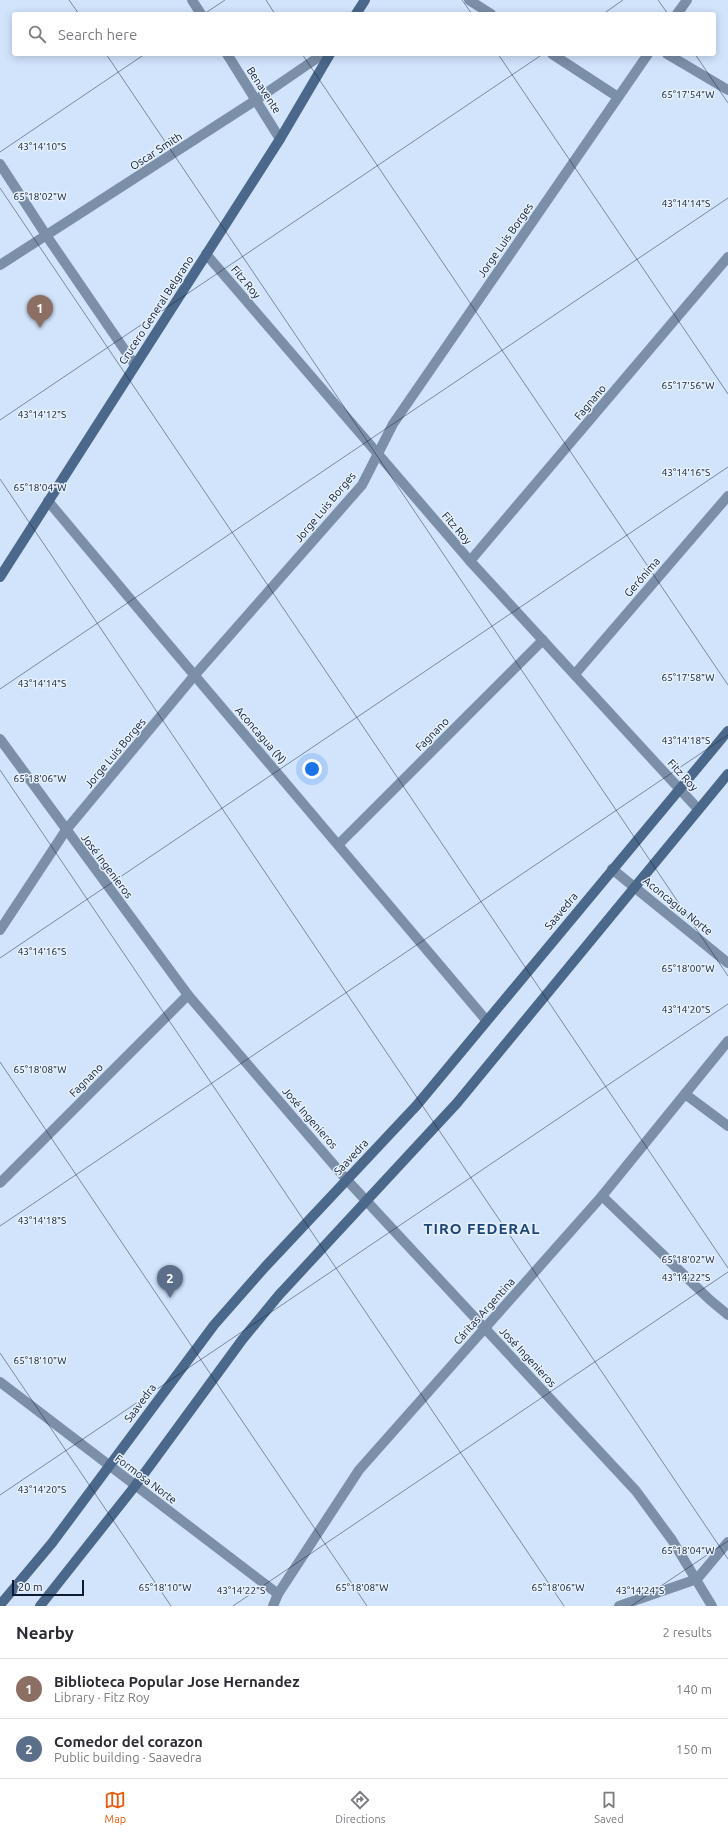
<!DOCTYPE html>
<html lang="en">
<head>
<meta charset="utf-8">
<style>
	:root { --surface:#fff; --page:#f7f7f7; --text:#2b2b33; --muted:#7c7c81; --line:#e1e1e2; --accent:#ea580c }
	body { margin:0; font-family:Ubuntu,sans-serif; background:var(--page); color:var(--text) }
	.scale { position:absolute; left:12px; bottom:10px; width:72px; box-sizing:border-box; padding-left:4px; border:2px solid #0b1c32; border-top:0; font-size:11px; line-height:14px; white-space:nowrap; color:#0b1c32; -webkit-text-stroke:3px #e7f0fc; paint-order:stroke }
	.you { position:absolute; left:312px; top:769px; width:14px; height:14px; margin:-10px; border:3px solid #fff; border-radius:50%; background:#1a73e8; box-shadow:0 0 0 6px #1a73e833 }
	.badge { display:grid; place-items:center; width:26px; height:26px; border-radius:50%; background:var(--accent); color:#fff; font-size:13px; font-weight:700 }
	.pin { position:absolute; translate:-50% -33px; filter:drop-shadow(0 1px 2px #0008) }
	.pin::after { content:''; position:absolute; top:21px; width:14px; height:12px; background:inherit; clip-path:polygon(0 0,100% 0,50% 100%) }
	.list { margin:0; padding:0; list-style:none }
	h2 { display:flex; justify-content:space-between; align-items:center; height:52px; margin:0; padding:0 16px; font-size:17px }
	h2 small { font-size:13px; font-weight:400; color:var(--muted) }
	.list li { display:grid; grid-template-columns:26px 1fr auto; gap:12px; align-items:center; box-sizing:border-box; height:60px; padding:0 16px; border-top:1px solid var(--line) }
	.list b { display:block; font-size:15px; white-space:nowrap }
	.list p { margin:0; font-size:13px; white-space:nowrap; color:var(--muted) }
	.list em { font-size:13px; font-style:normal; color:var(--muted) }
	.icon { flex:none; width:22px; height:22px; fill:none; stroke:currentColor; stroke-width:2; stroke-linecap:round; stroke-linejoin:round }
	.map { position:relative; flex:none; width:728px; height:1606px; overflow:hidden }
	.search { position:absolute; background:var(--surface); box-shadow:0 2px 10px #0003; left:12px; right:12px; top:12px; height:44px; display:flex; align-items:center; gap:10px; box-sizing:border-box; padding:0 14px; border-radius:4px; color:var(--muted); font-size:15px }
	.sheet { height:172px; background:var(--surface) }
	nav { display:flex; justify-content:space-around; align-items:center; box-sizing:border-box; height:56px; border-top:1px solid var(--line); background:var(--surface); font-size:11px; color:var(--muted) }
	nav a { display:grid; justify-items:center; gap:2px }
	nav .on { color:var(--accent) }
	.map>svg:first-child { display:block }
	.lines { fill:none; stroke-linecap:round; stroke-linejoin:round }
	.lane { stroke:#7c8fa8; stroke-width:10 }
	.street { stroke:#7c8fa8; stroke-width:10 }
	.secondary { stroke:#4b678a; stroke-width:10 }
	.ticks { fill:none; stroke:#0b1c32; stroke-width:1; stroke-opacity:0.45 }
	.labels { text-anchor:middle; dominant-baseline:central; stroke-width:3; stroke-linejoin:round; paint-order:stroke }
	.street-label { font-size:11px; fill:#0b1c32; stroke:#e7f0fc }
	.district-label { font-size:15px; font-weight:bold; letter-spacing:1px; fill:#1c4678; stroke:#e7f0fc }
	.ticks-label { font-size:10px; text-anchor:middle; fill:#0b1c32; stroke:#e7f0fc; stroke-width:3; stroke-linejoin:round; paint-order:stroke }
</style>
</head>
<body>
<div class="map">
<svg width="728" height="1606" viewBox="0 0 728 1606">
	<rect width="100%" height="100%" fill="#d1e4fc"/>
	<g class="lines">
		<polyline class="lane" points="685,1094 728,1126"/>
		<g class="street">
			<polyline points="192,0 201,14"/>
			<polyline points="469,0 491,14"/>
			<polyline points="677,14 687,0"/>
			<polyline points="227,54 280,139"/>
			<polyline points="552,54 618,97"/>
			<polyline points="667,54 728,90"/>
			<polyline points="0,164 46,235 135,365"/>
			<polyline points="206,254 470,561 698,809"/>
			<polyline points="0,265 256,100 323,54"/>
			<path d="M 48,501 C 193,675 341,847 486,1020"/>
			<polyline points="470,561 728,257"/>
			<polyline points="575,674 728,496"/>
			<polyline points="0,739 188,995 346,1179 636,1491 672,1540 712,1606"/>
			<polyline points="339,844 543,640"/>
			<polyline points="612,869 728,963"/>
			<polyline points="0,930 66,830 194,676 362,485 393,424 648,54"/>
			<polyline points="0,1183 188,995"/>
			<polyline points="602,1196 710,1300 728,1315"/>
			<polyline points="0,1382 278,1594"/>
			<polyline points="273,1606 278,1594 359,1470 602,1196 728,1041"/>
			<polyline points="619,1606 697,1579 728,1542"/>
		</g>
		<g class="secondary">
			<polyline points="356,14 365,0"/>
			<polyline points="0,577 280,139 330,54"/>
			<polyline points="0,1605 52,1543 214,1325 265,1267 417,1105 728,731"/>
			<polyline points="40,1606 135,1486 242,1340 279,1295 457,1103 728,774"/>
		</g>
	</g>
	<path class="ticks" d="M 69,0 L 79,14M 266,0 L 275,14M 462,0 L 472,14M 658,0 L 668,14M 204,14 L 225,0M 603,14 L 623,0M 106,54 L 728,976M 302,54 L 728,685M 498,54 L 728,394M 695,54 L 728,103M 0,152 L 145,54M 0,188 L 728,1268M 0,420 L 543,54M 0,479 L 728,1559M 0,689 L 728,198M 0,770 L 564,1606M 0,958 L 728,467M 0,1062 L 367,1606M 0,1226 L 728,735M 0,1353 L 171,1606M 0,1495 L 728,1004M 233,1606 L 728,1272M 631,1606 L 728,1541"/>
	<g class="labels">
		<g class="street-label">
			<text transform="translate(264 90) rotate(57)">Benavente</text>
			<text transform="translate(156 151) rotate(-33)">Oscar Smith</text>
			<text transform="translate(505 240) rotate(-55)">Jorge Luis Borges</text>
			<text transform="translate(246 282) rotate(50)">Fitz Roy</text>
			<text transform="translate(156 310) rotate(-57)">Crucero General Belgrano</text>
			<text transform="translate(590 402) rotate(-50)">Fagnano</text>
			<text transform="translate(325 507) rotate(-50)">Jorge Luis Borges</text>
			<text transform="translate(457 528) rotate(49)">Fitz Roy</text>
			<text transform="translate(642 577) rotate(-49)">Gerónima</text>
			<text transform="translate(432 734) rotate(-45)">Fagnano</text>
			<text transform="translate(261 735) rotate(49)">Aconcagua (N)</text>
			<text transform="translate(115 753) rotate(-50)">Jorge Luis Borges</text>
			<text transform="translate(683 775) rotate(47)">Fitz Roy</text>
			<text transform="translate(107 866) rotate(53)">José Ingenieros</text>
			<text transform="translate(678 906) rotate(39)">Aconcagua Norte</text>
			<text transform="translate(561 911) rotate(-50)">Saavedra</text>
			<text transform="translate(86 1080) rotate(-45)">Fagnano</text>
			<text transform="translate(310 1118) rotate(49)">José Ingenieros</text>
			<text transform="translate(351 1157) rotate(-47)">Saavedra</text>
			<text transform="translate(484 1311) rotate(-48)">Cáritas Argentina</text>
			<text transform="translate(528 1357) rotate(47)">José Ingenieros</text>
			<text transform="translate(140 1403) rotate(-53)">Saavedra</text>
			<text transform="translate(146 1479) rotate(37)">Formosa Norte</text>
		</g>
		<g class="district-label">
			<text x="482" y="1228">TIRO FEDERAL</text>
		</g>
	</g>
	<g class="ticks-label">
		<text x="688" y="98">65°17'54"W</text>
		<text x="42" y="150">43°14'10"S</text>
		<text x="40" y="200">65°18'02"W</text>
		<text x="686" y="207">43°14'14"S</text>
		<text x="688" y="389">65°17'56"W</text>
		<text x="42" y="418">43°14'12"S</text>
		<text x="686" y="476">43°14'16"S</text>
		<text x="40" y="491">65°18'04"W</text>
		<text x="688" y="681">65°17'58"W</text>
		<text x="42" y="687">43°14'14"S</text>
		<text x="686" y="744">43°14'18"S</text>
		<text x="40" y="782">65°18'06"W</text>
		<text x="42" y="955">43°14'16"S</text>
		<text x="688" y="972">65°18'00"W</text>
		<text x="686" y="1013">43°14'20"S</text>
		<text x="40" y="1073">65°18'08"W</text>
		<text x="42" y="1224">43°14'18"S</text>
		<text x="688" y="1263">65°18'02"W</text>
		<text x="686" y="1281">43°14'22"S</text>
		<text x="40" y="1364">65°18'10"W</text>
		<text x="42" y="1493">43°14'20"S</text>
		<text x="688" y="1554">65°18'04"W</text>
		<text x="165" y="1591">65°18'10"W</text>
		<text x="362" y="1591">65°18'08"W</text>
		<text x="558" y="1591">65°18'06"W</text>
		<text x="241" y="1594">43°14'22"S</text>
		<text x="640" y="1594">43°14'24"S</text>
	</g>
</svg>
<div class="scale">20 m</div>
<div class="you"></div>
<div class="pin badge" style="left:40px;top:328px;background:#8d6e63">1</div>
<div class="pin badge" style="left:170px;top:1298px;background:#5c6f8a">2</div>
<div class="search"><svg class="icon" aria-label="search" viewBox="0 0 24 24"><circle cx="10" cy="10" r="6"/><path d="M15 15l6 6"/></svg>Search here</div>
</div>
<section class="sheet">
<h2>Nearby<small>2 results</small></h2>
<ul class="list">
<li><span class="badge" style="background:#8d6e63">1</span><div><b>Biblioteca Popular Jose Hernandez</b><p>Library · Fitz Roy</p></div><em>140 m</em></li>
<li><span class="badge" style="background:#5c6f8a">2</span><div><b>Comedor del corazon</b><p>Public building · Saavedra</p></div><em>150 m</em></li>
</ul>
</section>
<nav>
<a class="on"><svg class="icon" aria-label="map" viewBox="0 0 24 24"><path d="M3 6l6-2 6 2 6-2v14l-6 2-6-2-6 2zM9 4v14M15 6v14"/></svg>Map</a>
<a><svg class="icon" aria-label="directions" viewBox="0 0 24 24"><path d="M12 3l9 9-9 9-9-9zM9 14v-3h6M13 9l2 2-2 2"/></svg>Directions</a>
<a><svg class="icon" aria-label="saved" viewBox="0 0 24 24"><path d="M7 4h10v16l-5-4-5 4z"/></svg>Saved</a>
</nav>
</body>
</html>
